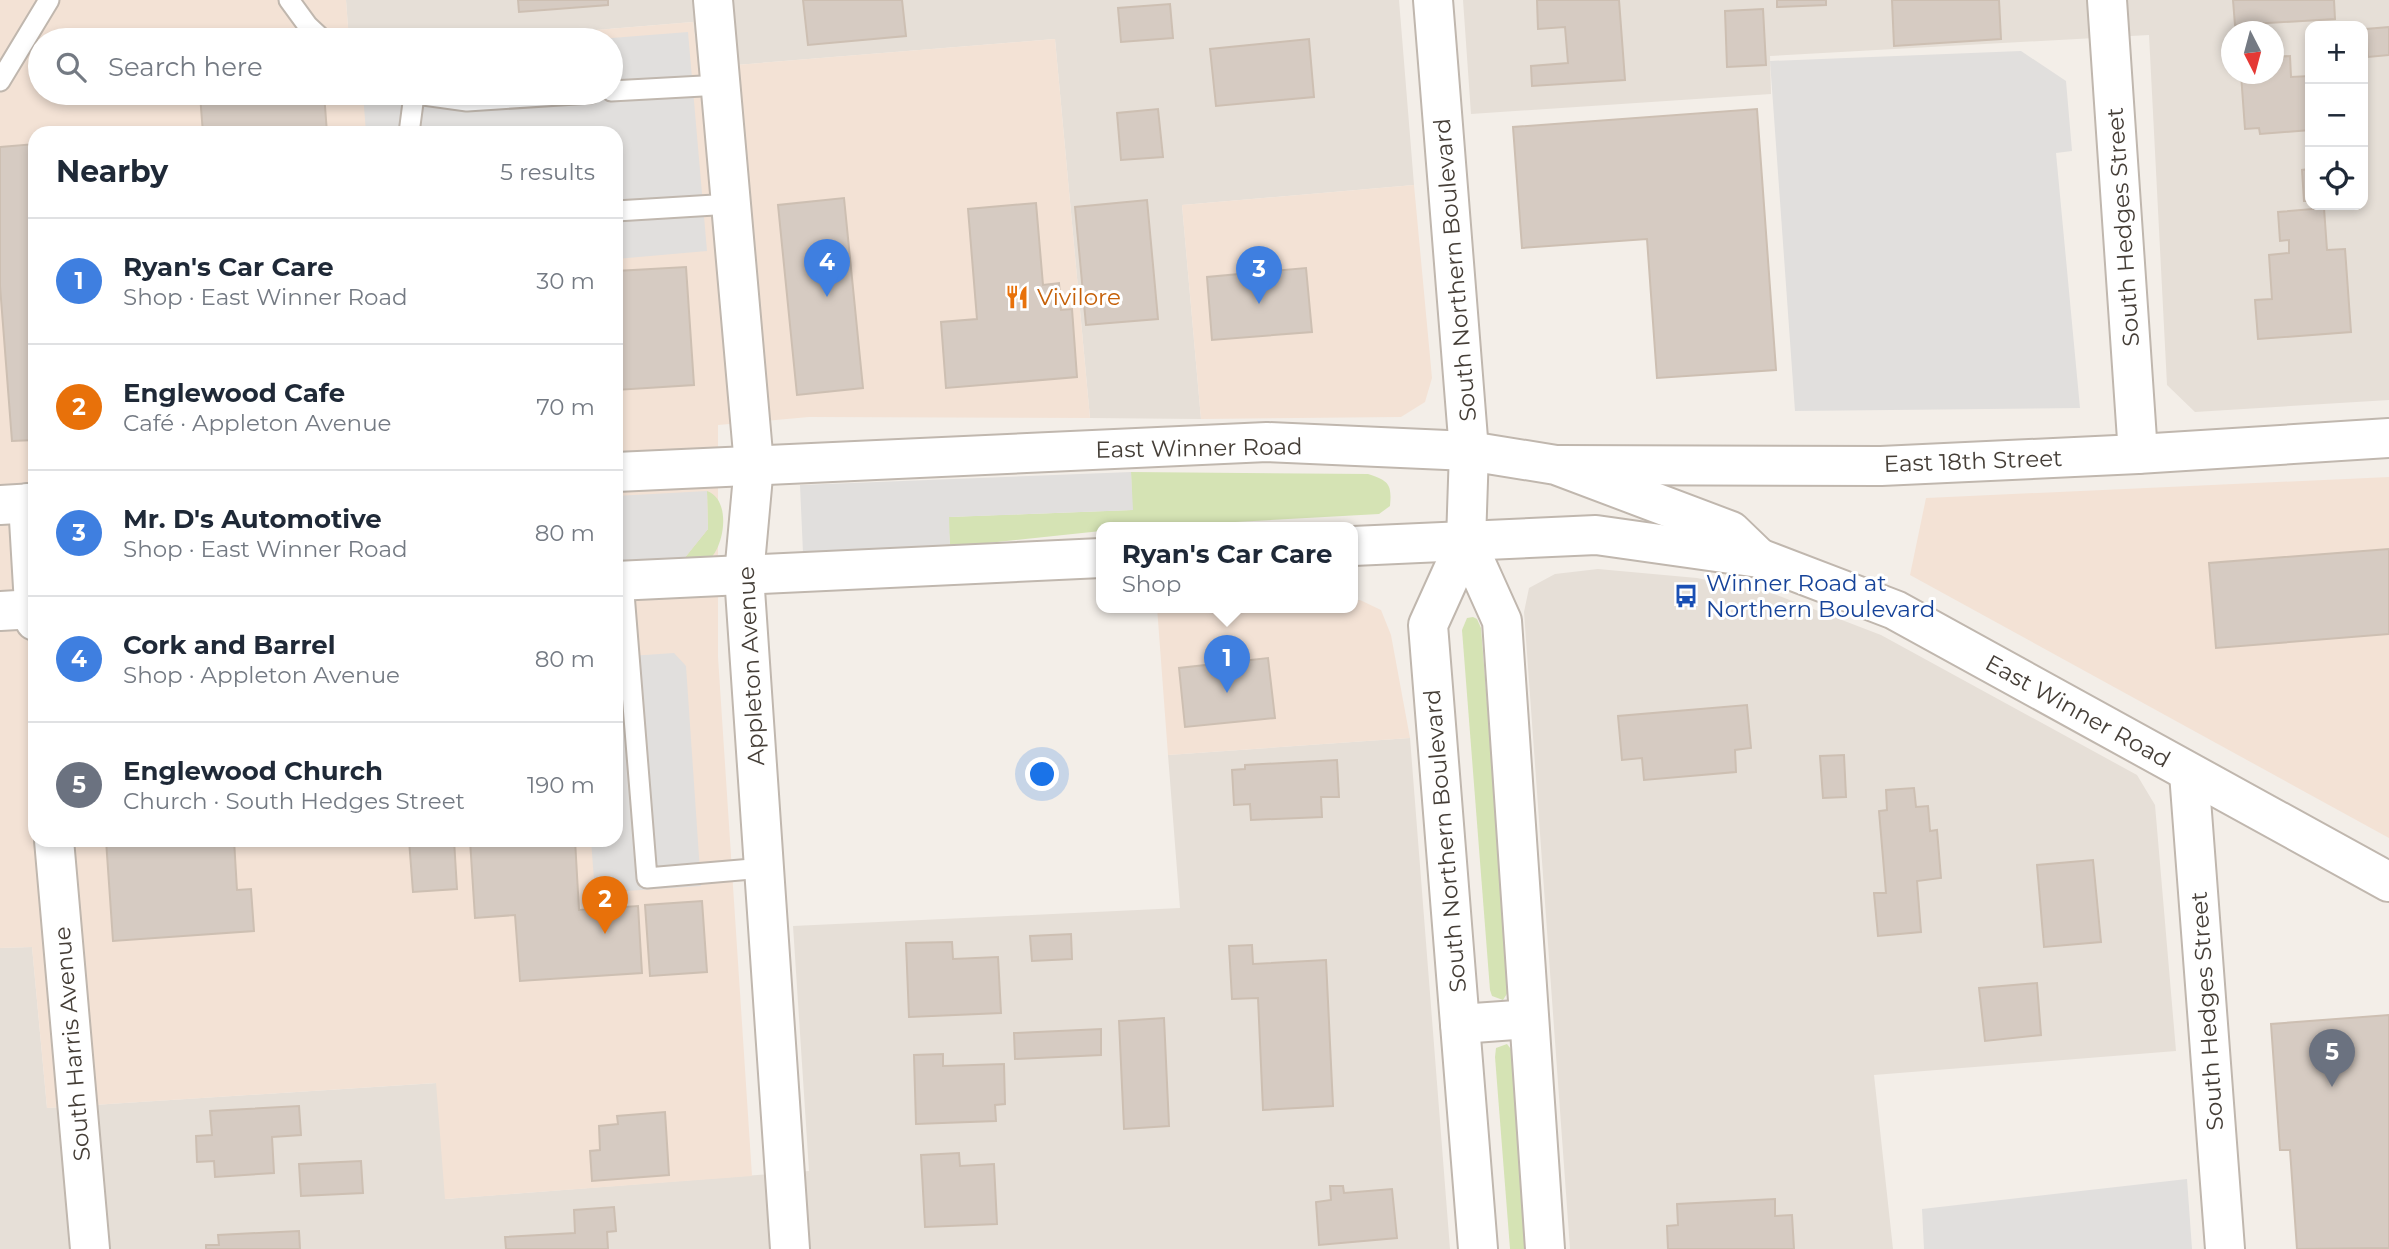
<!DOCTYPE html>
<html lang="en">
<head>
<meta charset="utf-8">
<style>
	:root { --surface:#fff; --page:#f6f6f7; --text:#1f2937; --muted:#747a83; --line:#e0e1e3; --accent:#e72a2a }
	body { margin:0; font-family:Montserrat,sans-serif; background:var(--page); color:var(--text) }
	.controls { position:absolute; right:21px; top:21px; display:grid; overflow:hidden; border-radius:14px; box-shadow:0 4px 10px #0003 }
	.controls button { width:63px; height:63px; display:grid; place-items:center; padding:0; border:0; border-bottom:2px solid var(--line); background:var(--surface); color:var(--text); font:35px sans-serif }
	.compass { position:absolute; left:2221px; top:21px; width:63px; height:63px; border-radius:50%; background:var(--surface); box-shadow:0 4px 10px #0003; rotate:174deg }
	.you { position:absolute; left:1043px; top:775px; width:24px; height:24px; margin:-18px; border:5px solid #fff; border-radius:50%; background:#1a73e8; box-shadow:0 0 0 10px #1a73e833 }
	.badge { display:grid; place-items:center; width:46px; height:46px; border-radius:50%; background:var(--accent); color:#fff; font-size:23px; font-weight:700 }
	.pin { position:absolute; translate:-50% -58px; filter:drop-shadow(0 2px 4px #0008) }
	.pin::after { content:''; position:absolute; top:37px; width:24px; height:21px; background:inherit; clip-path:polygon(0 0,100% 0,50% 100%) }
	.popup { position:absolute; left:1096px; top:522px; width:262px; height:91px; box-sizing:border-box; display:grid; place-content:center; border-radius:14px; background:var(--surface); filter:drop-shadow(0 2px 5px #0005); font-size:23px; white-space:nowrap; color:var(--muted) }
	.popup b { font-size:26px; color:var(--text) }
	.popup::after { content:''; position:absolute; left:50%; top:100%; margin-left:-14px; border:14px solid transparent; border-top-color:var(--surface) }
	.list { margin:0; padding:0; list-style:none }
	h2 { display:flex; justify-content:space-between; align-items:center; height:91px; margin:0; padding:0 28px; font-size:30px }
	h2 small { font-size:23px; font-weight:400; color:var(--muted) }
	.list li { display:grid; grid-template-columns:46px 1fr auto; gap:21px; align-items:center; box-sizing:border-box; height:126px; padding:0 28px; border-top:2px solid var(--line) }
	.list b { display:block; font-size:26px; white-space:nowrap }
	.list p { margin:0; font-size:23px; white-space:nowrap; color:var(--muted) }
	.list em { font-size:23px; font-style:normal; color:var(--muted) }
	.icon { flex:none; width:38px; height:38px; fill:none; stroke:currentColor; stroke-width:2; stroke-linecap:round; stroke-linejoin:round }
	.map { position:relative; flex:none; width:2389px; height:1249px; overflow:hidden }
	.search { position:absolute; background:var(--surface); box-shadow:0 4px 10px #0003; left:28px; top:28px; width:595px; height:77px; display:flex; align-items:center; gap:18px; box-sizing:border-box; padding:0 24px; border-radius:38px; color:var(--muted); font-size:26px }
	.panel { position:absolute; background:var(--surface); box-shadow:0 4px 10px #0003; left:28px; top:126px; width:595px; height:721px; border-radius:21px }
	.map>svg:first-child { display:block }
	.residential { fill:#e6dfd7; fill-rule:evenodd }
	.commercial { fill:#f3e2d5; fill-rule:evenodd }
	.green { fill:#d5e3b4 }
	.parking { fill:#e1dfdd }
	.building { fill:#d6cbc2; stroke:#cdbfb2; stroke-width:2 }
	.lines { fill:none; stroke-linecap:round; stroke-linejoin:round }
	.service-casing { stroke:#c0b7ae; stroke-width:23 }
	.minor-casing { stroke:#c0b7ae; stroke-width:42 }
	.tertiary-casing { stroke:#c0b7ae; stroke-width:42 }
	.service { stroke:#fff; stroke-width:19 }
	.minor { stroke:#fff; stroke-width:38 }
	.tertiary { stroke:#fff; stroke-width:38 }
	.labels { text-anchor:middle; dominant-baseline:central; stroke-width:6; stroke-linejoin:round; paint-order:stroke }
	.street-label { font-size:23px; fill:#453e37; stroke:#fff }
	.food-label { font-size:23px; fill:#c56008; stroke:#fff; text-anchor:start }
	.transit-label { font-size:23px; fill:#164399; stroke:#fff; text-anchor:start }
</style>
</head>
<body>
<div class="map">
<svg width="2389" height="1249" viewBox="0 0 2389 1249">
	<rect width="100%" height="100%" fill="#f3eee8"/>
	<g class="residential">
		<polygon points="346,0 1399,0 1414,185 1182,205 1201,419 1090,418 1055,39 698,68 693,22 474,40 349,40"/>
		<path d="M 1463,0 L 2389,0 L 2389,400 L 2195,412 L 2167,385 L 2149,35 L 1770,56 L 1771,94 L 1471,114 ZM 2310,26 L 2363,26 L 2363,205 L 2310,205 ZM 2232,32 L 2274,32 L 2274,74 L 2232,74 Z"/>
		<polygon points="1598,569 1697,578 1774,594 1881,635 2137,775 2155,805 2176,1051 1874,1075 1893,1249 1570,1249 1524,612 1529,588 1555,574"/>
		<polygon points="1410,738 1450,1249 0,1249 0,948 32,947 47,1108 437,1083 446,1199 809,1171 793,926 1180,908 1168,755"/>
	</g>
	<g class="commercial">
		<path d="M 0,0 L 346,0 L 349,40 L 40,40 L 40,93 L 611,93 L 611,40 L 474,40 L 693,22 L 699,68 L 1055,39 L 1090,418 L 809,417 L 718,425 L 718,657 L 752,1176 L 445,1199 L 436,1083 L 47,1108 L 32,947 L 0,948 ZM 35,133 L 616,133 L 616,840 L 35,840 Z"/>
		<polygon points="1414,185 1432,378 1425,402 1401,417 1201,419 1182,205"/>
		<polygon points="2389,477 2389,838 1910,575 1926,498"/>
		<polygon points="1353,600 1360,600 1381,610 1391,635 1410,738 1168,755 1157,607 1353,607"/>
	</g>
	<g class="green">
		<path d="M 1131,472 L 1368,474 C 1389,481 1392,484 1390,506 L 1379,514 L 1144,527 L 1101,527 L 1101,531 L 950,547 L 948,517 L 1132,510 Z"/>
		<path d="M 707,491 C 733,500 724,552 706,562 C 700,566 687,564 679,565 L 708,529 Z"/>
		<polygon points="1473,617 1477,619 1481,628 1510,989 1503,1000 1492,996 1490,990 1462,630 1467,618"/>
		<polygon points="1507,1044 1514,1053 1529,1249 1510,1249 1495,1057 1496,1048"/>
	</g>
	<g class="parking">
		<polygon points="688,32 707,251 616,259 616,133 366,133 363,93 611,93 611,40 586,40"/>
		<polygon points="2021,51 2066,81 2072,151 2056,153 2080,408 1795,411 1770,61"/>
		<polygon points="1131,472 1133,510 949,517 950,547 803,553 800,485"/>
		<polygon points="707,491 708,529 679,565 616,568 616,496"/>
		<polygon points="674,653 686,666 701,886 595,893 591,840 616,840 616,657"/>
		<polygon points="2187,1179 2192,1249 1924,1249 1922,1209"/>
	</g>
	<g class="building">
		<polygon points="518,0 608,0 608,5 519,12"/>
		<polygon points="803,0 902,0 906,36 808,45"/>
		<polygon points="1537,0 1619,0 1625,80 1532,86 1531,66 1568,63 1565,27 1538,29"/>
		<polygon points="1777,0 1826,0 1826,5 1777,7"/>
		<polygon points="1892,0 1999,0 2001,39 1894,46"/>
		<polygon points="2233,0 2334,0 2335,19 2235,25"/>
		<polygon points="1170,4 1173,38 1121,42 1118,8"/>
		<polygon points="1763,9 1766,65 1727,67 1725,11"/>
		<polygon points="2389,27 2389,55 2368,57 2366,29"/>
		<polygon points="1309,39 1314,97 1216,106 1210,49"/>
		<polygon points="2290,56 2291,77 2310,76 2310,130 2260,134 2259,128 2245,129 2241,74 2274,74 2274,57"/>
		<polygon points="227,93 324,93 327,133 203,133 200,95"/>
		<polygon points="2363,102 2365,102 2367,126 2363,126"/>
		<polygon points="1158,109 1163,157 1121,160 1117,113"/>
		<polygon points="1757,109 1776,370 1657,378 1647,239 1522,248 1513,127"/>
		<polygon points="35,144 35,440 12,441 0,286 0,147"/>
		<polygon points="2310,169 2310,201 2304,201 2302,170"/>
		<polygon points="844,198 863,388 797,395 778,205"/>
		<polygon points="1147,200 1158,319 1086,325 1075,207"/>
		<polygon points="1036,203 1043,285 1059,283 1061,310 1072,309 1077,377 946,388 941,322 977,319 968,209"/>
		<polygon points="2324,208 2327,250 2345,249 2351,332 2258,339 2255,300 2272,299 2269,255 2289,253 2289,240 2280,241 2278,212"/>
		<polygon points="686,267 694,385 616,390 616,271"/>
		<polygon points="1306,268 1312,332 1212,340 1207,277"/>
		<polygon points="2389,549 2389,634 2216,648 2209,563"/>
		<polygon points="1268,658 1275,718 1185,727 1179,668"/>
		<polygon points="1747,705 1751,748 1735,750 1736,772 1644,780 1642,758 1622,760 1618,716"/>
		<polygon points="1844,755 1846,797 1823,798 1820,756"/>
		<polygon points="1337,760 1339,797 1321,797 1322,817 1251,820 1250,804 1234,805 1232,770 1245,769 1245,765"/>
		<polygon points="1914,788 1916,807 1928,806 1930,831 1937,830 1941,878 1917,881 1921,932 1878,936 1874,893 1886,893 1879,811 1887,810 1886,790"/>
		<polygon points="106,840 234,840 237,890 251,889 254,931 113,941"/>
		<polygon points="409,840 454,840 457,889 413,892"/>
		<polygon points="470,840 575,840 579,910 638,906 642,973 520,981 515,915 475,918"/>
		<polygon points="2093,860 2101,942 2044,947 2037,865"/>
		<polygon points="702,901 707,972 650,976 645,905"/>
		<polygon points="1071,934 1072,959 1032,961 1030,936"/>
		<polygon points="952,942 953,959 998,957 1001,1013 909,1017 906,943"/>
		<polygon points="1252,945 1253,964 1326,960 1333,1106 1263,1110 1258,998 1232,999 1229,946"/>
		<polygon points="2037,983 2041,1035 1985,1041 1979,988"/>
		<polygon points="2389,1015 2389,1248 2297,1249 2290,1150 2280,1150 2271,1024"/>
		<polygon points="1164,1018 1169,1126 1124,1129 1119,1021"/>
		<polygon points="1101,1029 1101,1055 1015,1059 1014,1033"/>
		<polygon points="943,1054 943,1066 1004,1064 1005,1104 995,1105 996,1121 916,1124 914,1055"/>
		<polygon points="299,1106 301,1135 272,1137 274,1173 215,1177 214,1161 197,1162 196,1136 212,1135 210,1111"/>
		<polygon points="665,1112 669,1175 592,1181 590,1151 600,1150 599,1126 618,1124 617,1116"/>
		<polygon points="959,1153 960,1166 994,1164 997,1224 925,1227 921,1155"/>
		<polygon points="361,1161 363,1193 301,1196 299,1164"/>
		<polygon points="1330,1186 1343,1186 1344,1193 1392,1189 1397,1238 1319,1245 1316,1202 1331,1200"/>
		<polygon points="1775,1199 1775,1216 1792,1215 1794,1249 1668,1249 1667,1226 1678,1225 1677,1204"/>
		<polygon points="614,1207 616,1231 607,1232 608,1249 506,1249 505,1237 575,1233 574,1210"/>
		<polygon points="299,1231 300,1249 206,1249 206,1245 219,1245 218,1235"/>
	</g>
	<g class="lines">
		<g class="service-casing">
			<g id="service">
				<polyline points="289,0 308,26 323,40"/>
				<polyline points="0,81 49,0"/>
				<polyline points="611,91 721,85"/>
				<polyline points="409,93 467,101 591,93"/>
				<polyline points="409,133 414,95"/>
				<polyline points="616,211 731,204"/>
				<polyline points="623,581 647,878 764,868"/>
			</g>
		</g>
		<g class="minor-casing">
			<g id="minor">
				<polyline points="713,0 754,465 744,575 790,1249"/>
				<polyline points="1433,0 1469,451 1466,541 1428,625 1478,1249"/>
				<polyline points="2107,0 2138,454"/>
				<polyline points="1559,465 1881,466 2138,454 2389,438"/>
				<polyline points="28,503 35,621"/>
				<polyline points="1466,541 1502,621 1545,1249"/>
				<polyline points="2189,773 2225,1249"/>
				<polyline points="54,840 90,1249"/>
				<polyline points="1460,1024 1529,1019"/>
			</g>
		</g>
		<g class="tertiary-casing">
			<g id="tertiary">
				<polyline points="616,472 1267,442 1469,451 1556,465 1731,531 1759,558"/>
				<polyline points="0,505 35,503"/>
				<polyline points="1353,546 1596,535 1759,558 1895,610 2389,882"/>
				<polyline points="616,581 1101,558"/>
				<polyline points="0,611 35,609"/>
			</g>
		</g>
		<use href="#service" class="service"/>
		<use href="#minor" class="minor"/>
		<use href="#tertiary" class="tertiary"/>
	</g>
	<defs>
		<g id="restaurant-bare" transform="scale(1.89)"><path d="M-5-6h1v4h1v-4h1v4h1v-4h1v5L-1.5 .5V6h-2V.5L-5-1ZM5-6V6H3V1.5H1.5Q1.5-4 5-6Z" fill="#e8710a" stroke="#fff" stroke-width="2.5" paint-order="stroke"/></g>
		<g id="bus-bare" transform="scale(1.89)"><path d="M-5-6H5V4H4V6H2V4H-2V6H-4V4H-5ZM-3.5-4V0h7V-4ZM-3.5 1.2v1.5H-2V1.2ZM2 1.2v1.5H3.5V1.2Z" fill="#1a4fb4" stroke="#fff" stroke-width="2.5" paint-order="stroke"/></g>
	</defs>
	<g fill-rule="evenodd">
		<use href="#restaurant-bare" x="1017" y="297"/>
		<use href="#bus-bare" x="1686" y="596"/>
	</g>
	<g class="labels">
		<g class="street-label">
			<text transform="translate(2123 227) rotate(-94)">South Hedges Street</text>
			<text transform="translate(1455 270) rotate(-95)">South Northern Boulevard</text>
			<text transform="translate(1199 448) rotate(-1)">East Winner Road</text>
			<text transform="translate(1973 461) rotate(-2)">East 18th Street</text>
			<text transform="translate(751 666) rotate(-93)">Appleton Avenue</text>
			<text transform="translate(2078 711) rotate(29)">East Winner Road</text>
			<text transform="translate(1445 841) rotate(-95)">South Northern Boulevard</text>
			<text transform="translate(2207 1011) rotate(-94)">South Hedges Street</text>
			<text transform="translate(72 1044) rotate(-95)">South Harris Avenue</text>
		</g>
		<g class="food-label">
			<text x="1037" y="297">Vivilore</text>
		</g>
		<g class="transit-label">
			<text x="1706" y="583">Winner Road at<tspan x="1706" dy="26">Northern Boulevard</tspan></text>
		</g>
	</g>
</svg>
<div class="controls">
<button>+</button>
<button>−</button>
<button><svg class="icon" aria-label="locate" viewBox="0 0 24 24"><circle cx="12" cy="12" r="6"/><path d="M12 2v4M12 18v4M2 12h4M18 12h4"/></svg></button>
</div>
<svg class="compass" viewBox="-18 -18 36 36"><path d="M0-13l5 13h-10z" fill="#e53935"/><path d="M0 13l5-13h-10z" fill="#747a83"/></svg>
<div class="you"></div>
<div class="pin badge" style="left:1227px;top:693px;background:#3f7fe0">1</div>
<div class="popup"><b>Ryan's Car Care</b>Shop</div>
<div class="pin badge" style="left:605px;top:934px;background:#e8710a">2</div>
<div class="pin badge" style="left:1259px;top:304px;background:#3f7fe0">3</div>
<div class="pin badge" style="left:827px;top:297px;background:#3f7fe0">4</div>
<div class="pin badge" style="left:2332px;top:1087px;background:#6b7280">5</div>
<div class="search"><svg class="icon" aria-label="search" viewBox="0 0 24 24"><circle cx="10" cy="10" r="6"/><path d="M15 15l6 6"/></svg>Search here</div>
<section class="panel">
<h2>Nearby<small>5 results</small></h2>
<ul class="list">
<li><span class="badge" style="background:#3f7fe0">1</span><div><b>Ryan's Car Care</b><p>Shop · East Winner Road</p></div><em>30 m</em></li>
<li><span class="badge" style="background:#e8710a">2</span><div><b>Englewood Cafe</b><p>Café · Appleton Avenue</p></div><em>70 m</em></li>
<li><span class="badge" style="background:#3f7fe0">3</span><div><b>Mr. D's Automotive</b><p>Shop · East Winner Road</p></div><em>80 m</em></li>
<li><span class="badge" style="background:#3f7fe0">4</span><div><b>Cork and Barrel</b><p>Shop · Appleton Avenue</p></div><em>80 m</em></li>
<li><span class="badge" style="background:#6b7280">5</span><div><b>Englewood Church</b><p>Church · South Hedges Street</p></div><em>190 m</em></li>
</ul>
</section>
</div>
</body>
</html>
